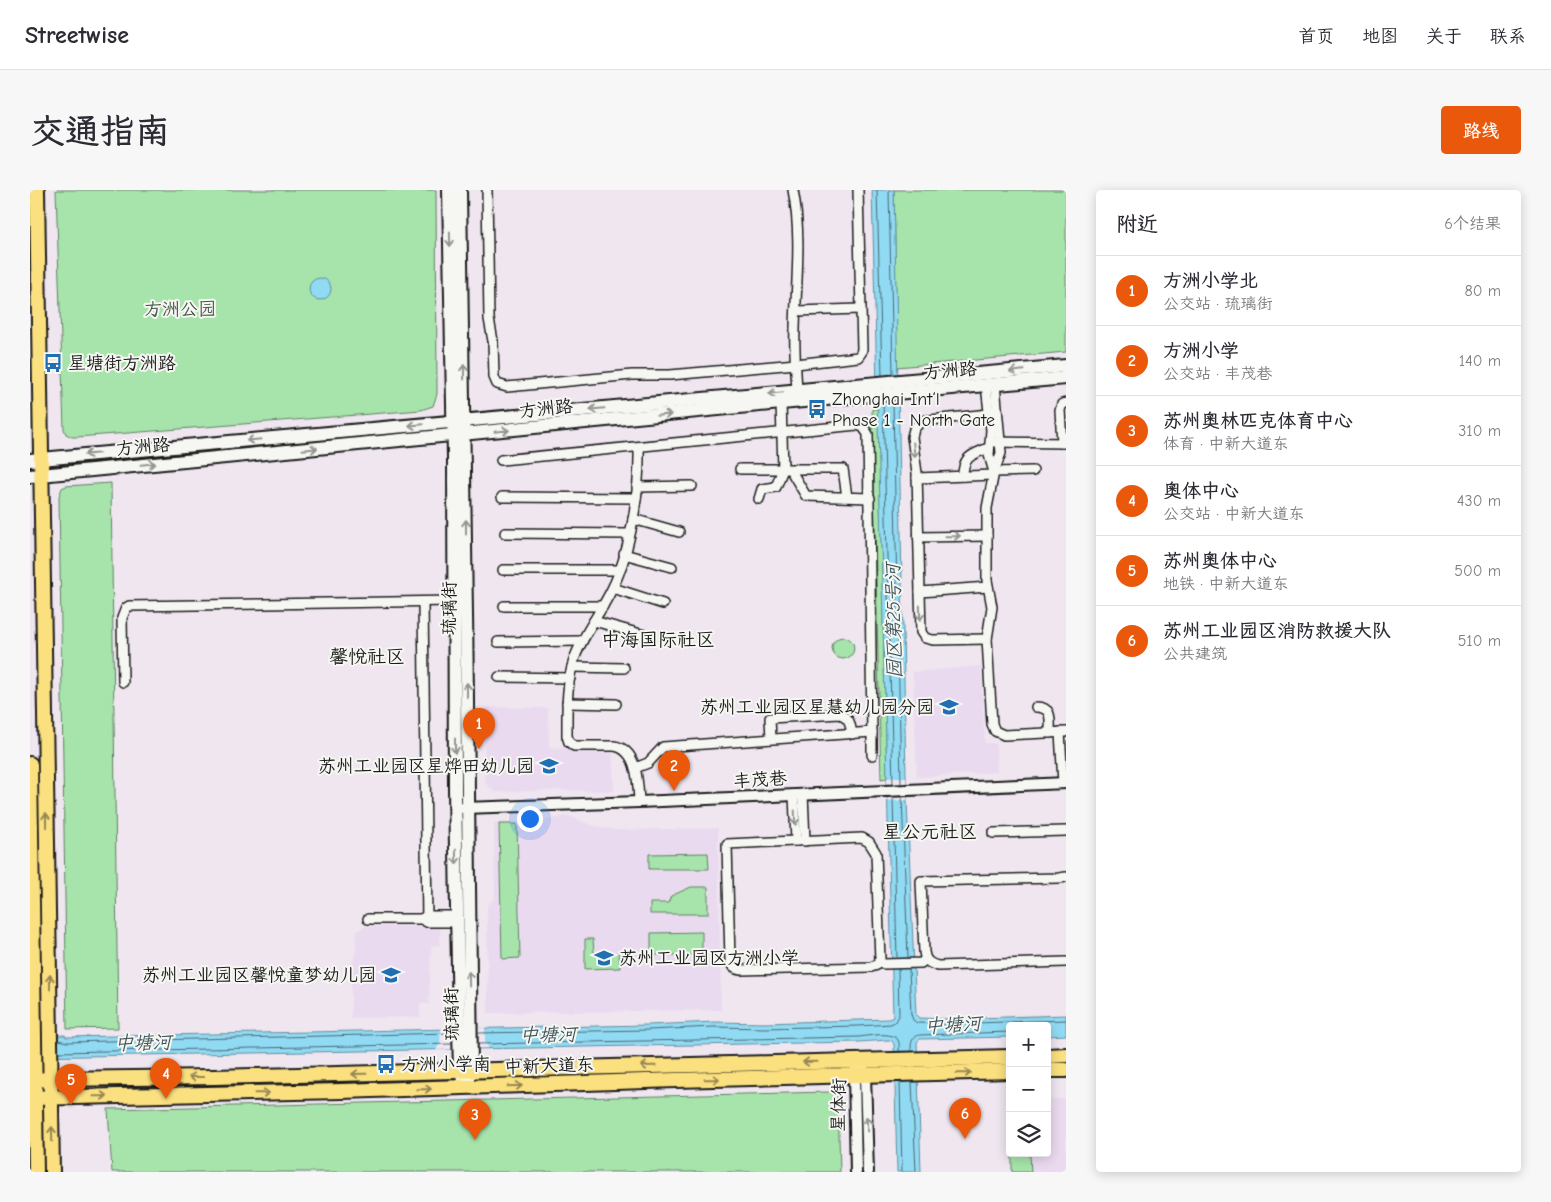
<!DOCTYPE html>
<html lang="zh">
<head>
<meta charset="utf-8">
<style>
	:root { --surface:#fff; --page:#f7f7f7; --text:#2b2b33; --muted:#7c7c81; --line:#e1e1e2; --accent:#ea580c }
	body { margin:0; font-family:"Comic Neue","LXGW WenKai TC",sans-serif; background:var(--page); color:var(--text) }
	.controls { position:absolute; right:15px; bottom:15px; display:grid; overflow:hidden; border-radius:5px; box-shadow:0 2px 12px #0003 }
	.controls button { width:45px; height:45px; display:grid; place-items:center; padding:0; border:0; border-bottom:1px solid var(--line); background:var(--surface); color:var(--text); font:25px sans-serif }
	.you { position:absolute; left:499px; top:628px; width:18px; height:18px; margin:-12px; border:4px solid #fff; border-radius:50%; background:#1a73e8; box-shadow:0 0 0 8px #1a73e833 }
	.badge { display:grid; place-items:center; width:32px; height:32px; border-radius:50%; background:var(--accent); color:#fff; font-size:16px; font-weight:700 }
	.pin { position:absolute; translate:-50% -41px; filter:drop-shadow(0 1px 2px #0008) }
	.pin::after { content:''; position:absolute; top:26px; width:18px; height:15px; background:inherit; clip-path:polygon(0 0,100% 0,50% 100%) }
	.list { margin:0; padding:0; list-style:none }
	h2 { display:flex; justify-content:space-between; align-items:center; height:65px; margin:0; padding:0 20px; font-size:21px }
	h2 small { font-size:16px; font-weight:400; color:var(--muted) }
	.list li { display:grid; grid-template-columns:32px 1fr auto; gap:15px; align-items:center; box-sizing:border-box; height:70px; padding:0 20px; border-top:1px solid var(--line) }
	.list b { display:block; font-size:19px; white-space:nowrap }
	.list p { margin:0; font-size:16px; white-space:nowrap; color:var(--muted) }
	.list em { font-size:16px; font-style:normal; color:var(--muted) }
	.icon { flex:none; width:28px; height:28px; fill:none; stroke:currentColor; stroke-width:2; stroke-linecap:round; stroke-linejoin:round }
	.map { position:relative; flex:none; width:1036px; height:982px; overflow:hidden; border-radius:5px }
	header { display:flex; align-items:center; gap:30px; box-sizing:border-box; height:70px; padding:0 25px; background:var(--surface); border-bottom:1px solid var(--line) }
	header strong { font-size:24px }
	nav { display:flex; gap:28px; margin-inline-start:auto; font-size:18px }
	.intro { display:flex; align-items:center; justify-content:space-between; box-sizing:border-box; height:120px; padding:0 30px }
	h1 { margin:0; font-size:35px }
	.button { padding:12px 22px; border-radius:5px; background:var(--accent); color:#fff; font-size:18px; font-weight:700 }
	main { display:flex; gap:30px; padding:0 30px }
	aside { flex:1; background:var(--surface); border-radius:5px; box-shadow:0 2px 12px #0003 }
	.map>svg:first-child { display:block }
	.built { fill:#eadaef }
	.green { fill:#a6e4ab; stroke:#618064 }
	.water { fill:#91daf3; stroke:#628e9d }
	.pier { fill:#efe6f0 }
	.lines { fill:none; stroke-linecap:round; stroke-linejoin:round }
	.shore { stroke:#4b6872; stroke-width:1 }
	.minor-casing { stroke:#1c1c1c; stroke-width:12 }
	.tertiary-casing { stroke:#1c1c1c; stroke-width:14 }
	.secondary-casing { stroke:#1c1c1c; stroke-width:16 }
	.primary-casing { stroke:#1c1c1c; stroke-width:18 }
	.minor { stroke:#f6f6f2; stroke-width:9 }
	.tertiary { stroke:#f6f6f2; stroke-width:10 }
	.secondary { stroke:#f6f6f2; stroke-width:12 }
	.primary { stroke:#fbe080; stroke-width:14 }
	.oneway { stroke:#949492 }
	.oneway2 { stroke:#978853 }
	.labels { text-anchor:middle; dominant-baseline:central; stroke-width:4; stroke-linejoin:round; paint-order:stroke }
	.park-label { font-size:18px; fill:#455847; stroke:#f6f6f2 }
	.poi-label { font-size:18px; fill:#1c1c1c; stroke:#f6f6f2; text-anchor:start }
	.street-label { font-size:18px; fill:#1c1c1c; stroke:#f6f6f2 }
	.water-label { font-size:19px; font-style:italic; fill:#3f555c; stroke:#f6f6f2 }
	.neighbourhood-label { font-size:19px; fill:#1c1c1c; stroke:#f6f6f2 }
</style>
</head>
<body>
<header>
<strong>Streetwise</strong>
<nav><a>首页</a><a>地图</a><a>关于</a><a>联系</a></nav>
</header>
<div class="intro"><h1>交通指南</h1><a class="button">路线</a></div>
<main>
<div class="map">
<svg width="1036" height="982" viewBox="0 0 1036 982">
	<rect width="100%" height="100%" fill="#efe6f0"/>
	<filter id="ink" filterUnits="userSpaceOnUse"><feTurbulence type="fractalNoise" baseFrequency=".02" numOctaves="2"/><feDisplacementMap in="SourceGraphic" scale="10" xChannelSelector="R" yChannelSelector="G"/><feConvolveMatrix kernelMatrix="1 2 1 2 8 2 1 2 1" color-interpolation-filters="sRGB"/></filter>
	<g filter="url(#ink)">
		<g class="built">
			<polygon points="951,476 955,553 966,553 967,582 887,587 883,482"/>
			<polygon points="456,517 518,518 519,558 582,557 584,601 530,600 465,602 455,593 454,543 451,528 457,528"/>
			<polygon points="538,626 564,636 585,640 688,638 691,820 458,823 457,716 465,708 464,633 507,632"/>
			<polygon points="338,736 410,736 410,755 401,756 399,814 390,814 390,827 321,828 321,780 326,760 326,745 327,741 330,739"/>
			<polygon points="1036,909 1036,982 1001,982 1000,963 1017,963 1017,910"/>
		</g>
		<g class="green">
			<polygon points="26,0 406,0 407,204 403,216 391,220 47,247 42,247 36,244 34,239"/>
			<polygon points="864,0 1036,0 1036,162 867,177"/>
			<polygon points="842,219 848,219 857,588 851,589"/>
			<polygon points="81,293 88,838 37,839 29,306 32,298 36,296"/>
			<circle cx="813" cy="458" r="11"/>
			<polygon points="469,634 487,634 490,768 472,769"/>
			<polygon points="678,663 679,679 619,679 619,664"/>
			<polygon points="661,697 678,697 678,724 620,724 620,713 638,713 641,706"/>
			<polygon points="672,742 672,765 621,765 621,743"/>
			<polygon points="555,749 563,749 564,763 589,763 590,778 555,779"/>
			<polygon points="800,902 806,904 808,910 810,982 82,982 78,919"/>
			<polygon points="982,963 1000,963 1001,982 982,982"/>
		</g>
		<g class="water">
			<polygon points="842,0 864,0 876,587 886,825 889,828 917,829 1036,825 1036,845 1017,846 1017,836 980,836 980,847 890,849 887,852 891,982 867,982 864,854 862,851 859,850 829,852 0,867 0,846 35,845 36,847 618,835 684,832 735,833 859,829 863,827"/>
			<circle cx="290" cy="99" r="11"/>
		</g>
		<g class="pier">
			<polygon points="876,587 877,610 858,611 857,588"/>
			<polygon points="455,838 455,853 459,858 406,860 410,854 411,839"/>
		</g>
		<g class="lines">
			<g class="shore">
				<polyline points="847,0 852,185"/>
				<polyline points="859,0 863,184"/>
				<polyline points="863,211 871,594"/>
				<polyline points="853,212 863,594"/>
				<polyline points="863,607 867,768"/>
				<polyline points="872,607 878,768"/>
				<polyline points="879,779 881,824 883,830 887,833 916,834 1036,830"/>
				<polyline points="448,843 618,840 684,837 735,838 828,836 861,834 866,831 869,826 868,779"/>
				<polyline points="28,850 37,852 422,843"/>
				<path d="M 448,854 L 829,847 C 838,846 863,841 868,850 C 870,853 869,858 869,862"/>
				<path d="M 881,861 C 881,853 881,848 889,845 L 980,842"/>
				<polyline points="28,862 422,854"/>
				<polyline points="870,892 872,982"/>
				<polyline points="882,892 886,982"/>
			</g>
			<g class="minor-casing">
				<g id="minor">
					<polyline points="457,0 459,129 463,151 464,187 467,194 477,197 602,185 640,185 766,174 828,167 831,163 832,159 828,0"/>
					<path d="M 763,0 C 772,46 766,92 765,139 C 764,160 766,180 767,201"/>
					<polyline points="766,121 831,119"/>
					<polyline points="965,194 971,263 964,282 957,318 957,390 962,417 957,449 962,534 965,541 974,545 1036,542"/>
					<polyline points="956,195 961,240 959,265 964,282"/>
					<polyline points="966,252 1036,253"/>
					<polyline points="1032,253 1030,220 1032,214 1036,213"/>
					<path d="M 609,257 C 610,299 601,361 582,399 C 571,422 554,443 545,467 C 536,492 537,520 537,546 L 539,552 L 544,556 L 584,556 C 608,559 608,594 609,612"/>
					<polyline points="471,270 827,235 833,237 838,244 842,542 633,557 618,573 605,578"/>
					<polyline points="710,279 757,279"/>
					<polyline points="964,282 1003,281"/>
					<path d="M 933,286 C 933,266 942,265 958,258"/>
					<polyline points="887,288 963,285"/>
					<polyline points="607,297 662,296"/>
					<polyline points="472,307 606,308"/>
					<polyline points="817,307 813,279 760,279 776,306 840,308"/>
					<polyline points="729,309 732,299 746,297 753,279 751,213"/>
					<polyline points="603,329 649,342"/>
					<polyline points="475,343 599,344"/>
					<polyline points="888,347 957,346"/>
					<polyline points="594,364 642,377"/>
					<polyline points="473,380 589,380"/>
					<polyline points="583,398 633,414"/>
					<polyline points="890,402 958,397"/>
					<polyline points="393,412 397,732"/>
					<polyline points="474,416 573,416"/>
					<polyline points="564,431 618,446"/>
					<polyline points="957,449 903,450 895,448 891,442 887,283 882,247 884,239 891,231 959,224"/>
					<polyline points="468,452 552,451"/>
					<polyline points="542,477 594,478"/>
					<polyline points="469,487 540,488"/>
					<polyline points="93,492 92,428 96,418 99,416 424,411"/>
					<polyline points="537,513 586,514"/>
					<path d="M 1006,517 C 1023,517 1020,530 1020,543"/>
					<polyline points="1030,542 1033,593"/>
					<path d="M 741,549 L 740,528 L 810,524 C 820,527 820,534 822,544"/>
					<polyline points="842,565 842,542"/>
					<polyline points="773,604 775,651"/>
					<polyline points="764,605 766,651"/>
					<polyline points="963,643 1036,641"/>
					<path d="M 832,648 L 839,652 L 846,663 L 850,770 L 847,775 L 841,777 L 711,780 C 704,779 702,777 700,770 L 697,654 Z"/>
					<path d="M 1036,687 L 1029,688 L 891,691 L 894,762 C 895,771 900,774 908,776 L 1036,772"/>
					<polyline points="393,728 396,726 427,726"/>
					<polyline points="338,729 391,729 397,732 427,732"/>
					<polyline points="849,772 853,774 891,773 896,769"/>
				</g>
			</g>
			<g class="tertiary-casing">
				<g id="tertiary">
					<polyline points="433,618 609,612 1036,593"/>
					<polyline points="833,878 835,885 838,982"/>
					<polyline points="826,982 824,885 826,879"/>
				</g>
			</g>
			<g class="secondary-casing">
				<g id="secondary">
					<polyline points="419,0 424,267 425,599 429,838 430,881 436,897"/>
					<path d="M 430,0 C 436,294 437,587 441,881 L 438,890"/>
					<polyline points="0,270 1036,176"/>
					<polyline points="0,286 751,213 1036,188"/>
				</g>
			</g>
			<g class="primary-casing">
				<g id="primary">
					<polyline points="7,0 22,982"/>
					<polyline points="0,574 6,982"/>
					<polyline points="1017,866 1036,865"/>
					<polyline points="1017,880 1036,880"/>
					<polyline points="0,890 21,889 184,887 980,867"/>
					<polyline points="0,908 312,901 646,890 980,881"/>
				</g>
			</g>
			<use href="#minor" class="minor"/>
			<use href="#tertiary" class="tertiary"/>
			<use href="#secondary" class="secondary"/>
			<use href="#primary" class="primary"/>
		</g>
		<defs><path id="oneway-shaft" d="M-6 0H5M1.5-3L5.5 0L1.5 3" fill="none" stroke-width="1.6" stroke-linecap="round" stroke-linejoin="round" transform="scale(1.25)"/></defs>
		<g class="oneway">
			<use href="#oneway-shaft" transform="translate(420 49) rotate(89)"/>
			<use href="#oneway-shaft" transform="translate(987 181) rotate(175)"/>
			<use href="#oneway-shaft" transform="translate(434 182) rotate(-91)"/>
			<use href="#oneway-shaft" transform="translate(746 203) rotate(175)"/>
			<use href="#oneway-shaft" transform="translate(567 219) rotate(175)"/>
			<use href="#oneway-shaft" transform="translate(634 225) rotate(-6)"/>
			<use href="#oneway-shaft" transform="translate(386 235) rotate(175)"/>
			<use href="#oneway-shaft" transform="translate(472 241) rotate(-6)"/>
			<use href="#oneway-shaft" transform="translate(224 250) rotate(175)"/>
			<use href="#oneway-shaft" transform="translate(280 259) rotate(-5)"/>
			<use href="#oneway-shaft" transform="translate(884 260) rotate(84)"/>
			<use href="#oneway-shaft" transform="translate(62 264) rotate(175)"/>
			<use href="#oneway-shaft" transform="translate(118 274) rotate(-5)"/>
			<use href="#oneway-shaft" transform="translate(436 337) rotate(-90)"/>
			<use href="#oneway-shaft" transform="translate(923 346) rotate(-1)"/>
			<use href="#oneway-shaft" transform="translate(890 423) rotate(89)"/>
			<use href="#oneway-shaft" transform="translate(437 500) rotate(-90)"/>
			<use href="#oneway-shaft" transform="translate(425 556) rotate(90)"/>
			<use href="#oneway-shaft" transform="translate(765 628) rotate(88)"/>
			<use href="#oneway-shaft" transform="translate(426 667) rotate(89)"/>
			<use href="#oneway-shaft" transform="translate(439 789) rotate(-91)"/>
			<use href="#oneway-shaft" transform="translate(837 934) rotate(-91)"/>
		</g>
		<g class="oneway2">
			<use href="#oneway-shaft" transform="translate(16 630) rotate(-91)"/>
			<use href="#oneway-shaft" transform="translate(20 792) rotate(-90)"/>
			<use href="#oneway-shaft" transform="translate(780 872) rotate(179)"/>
			<use href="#oneway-shaft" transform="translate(618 876) rotate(179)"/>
			<use href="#oneway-shaft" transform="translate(934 883) rotate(-1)"/>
			<use href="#oneway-shaft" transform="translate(329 884) rotate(179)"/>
			<use href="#oneway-shaft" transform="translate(166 887) rotate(180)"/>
			<use href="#oneway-shaft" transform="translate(682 889) rotate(-1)"/>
			<use href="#oneway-shaft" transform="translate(485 896) rotate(-2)"/>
			<use href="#oneway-shaft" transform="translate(394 899) rotate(-1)"/>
			<use href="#oneway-shaft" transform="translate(232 903) rotate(-1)"/>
			<use href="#oneway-shaft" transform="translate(70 906) rotate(-1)"/>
			<use href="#oneway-shaft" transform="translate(22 944) rotate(-91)"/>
		</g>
	</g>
	<defs>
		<g id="bus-bare" transform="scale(1.5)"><path d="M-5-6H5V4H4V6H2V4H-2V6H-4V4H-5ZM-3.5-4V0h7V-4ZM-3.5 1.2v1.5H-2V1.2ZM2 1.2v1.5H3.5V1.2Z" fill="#1f6fb2" stroke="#f6f6f2" stroke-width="2.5" paint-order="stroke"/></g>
		<g id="school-bare" transform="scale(1.5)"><path d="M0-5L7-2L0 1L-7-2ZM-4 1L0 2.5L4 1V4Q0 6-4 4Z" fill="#1f6fb2" stroke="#f6f6f2" stroke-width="2.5" paint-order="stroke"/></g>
	</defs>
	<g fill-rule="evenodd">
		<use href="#bus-bare" x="23" y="173"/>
		<use href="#bus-bare" x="787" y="219"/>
		<use href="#school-bare" x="919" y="517"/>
		<use href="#school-bare" x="519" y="576"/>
		<use href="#school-bare" x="574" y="768"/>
		<use href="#school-bare" x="361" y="785"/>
		<use href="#bus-bare" x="356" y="874"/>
	</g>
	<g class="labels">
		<g class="park-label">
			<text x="150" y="119">方洲公园</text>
		</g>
		<g class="poi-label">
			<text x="38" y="173">星塘街方洲路</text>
			<text x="802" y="209">Zhonghai Int‘l<tspan x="802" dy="21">Phase 1 - North Gate</tspan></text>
			<text x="904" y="517" text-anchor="end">苏州工业园区星慧幼儿园分园</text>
			<text x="504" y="576" text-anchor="end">苏州工业园区星烨田幼儿园</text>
			<text x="589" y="768">苏州工业园区方洲小学</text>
			<text x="346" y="785" text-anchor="end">苏州工业园区馨悦童梦幼儿园</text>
			<text x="371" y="874">方洲小学南</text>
		</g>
		<g class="street-label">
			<text transform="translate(920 181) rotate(-5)">方洲路</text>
			<text transform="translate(516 219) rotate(-6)">方洲路</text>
			<text transform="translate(113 257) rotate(-5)">方洲路</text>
			<text transform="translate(419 418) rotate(-90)">琉璃街</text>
			<text transform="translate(730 590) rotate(-3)">丰茂巷</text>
			<text transform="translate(422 824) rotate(-91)">琉璃街</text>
			<text transform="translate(519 876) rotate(-2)">中新大道东</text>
			<text transform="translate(809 915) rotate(-89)">星体街</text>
		</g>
		<g class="water-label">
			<text transform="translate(864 431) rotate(-91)">园区第25号河</text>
			<text transform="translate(923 835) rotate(-3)">中塘河</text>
			<text transform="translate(518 845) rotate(-1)">中塘河</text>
			<text transform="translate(113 853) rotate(-1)">中塘河</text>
		</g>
		<g class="neighbourhood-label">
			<text x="628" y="450">中海国际社区</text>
			<text x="337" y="467">馨悦社区</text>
			<text x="900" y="642">星公元社区</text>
		</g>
	</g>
</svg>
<div class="controls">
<button>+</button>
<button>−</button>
<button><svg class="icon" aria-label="layers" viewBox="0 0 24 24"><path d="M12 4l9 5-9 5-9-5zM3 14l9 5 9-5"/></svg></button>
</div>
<div class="you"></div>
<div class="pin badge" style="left:449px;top:559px">1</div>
<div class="pin badge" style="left:644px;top:601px">2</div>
<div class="pin badge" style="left:445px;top:950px">3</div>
<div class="pin badge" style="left:136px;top:909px">4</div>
<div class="pin badge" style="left:41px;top:915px">5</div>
<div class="pin badge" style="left:935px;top:949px">6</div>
</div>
<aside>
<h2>附近<small>6个结果</small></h2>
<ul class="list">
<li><span class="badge">1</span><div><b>方洲小学北</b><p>公交站 · 琉璃街</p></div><em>80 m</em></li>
<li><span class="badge">2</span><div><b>方洲小学</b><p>公交站 · 丰茂巷</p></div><em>140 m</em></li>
<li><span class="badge">3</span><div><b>苏州奥林匹克体育中心</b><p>体育 · 中新大道东</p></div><em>310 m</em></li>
<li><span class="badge">4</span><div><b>奥体中心</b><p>公交站 · 中新大道东</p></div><em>430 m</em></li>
<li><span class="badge">5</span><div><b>苏州奥体中心</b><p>地铁 · 中新大道东</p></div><em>500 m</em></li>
<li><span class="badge">6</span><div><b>苏州工业园区消防救援大队</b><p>公共建筑</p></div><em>510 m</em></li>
</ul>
</aside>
</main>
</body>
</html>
